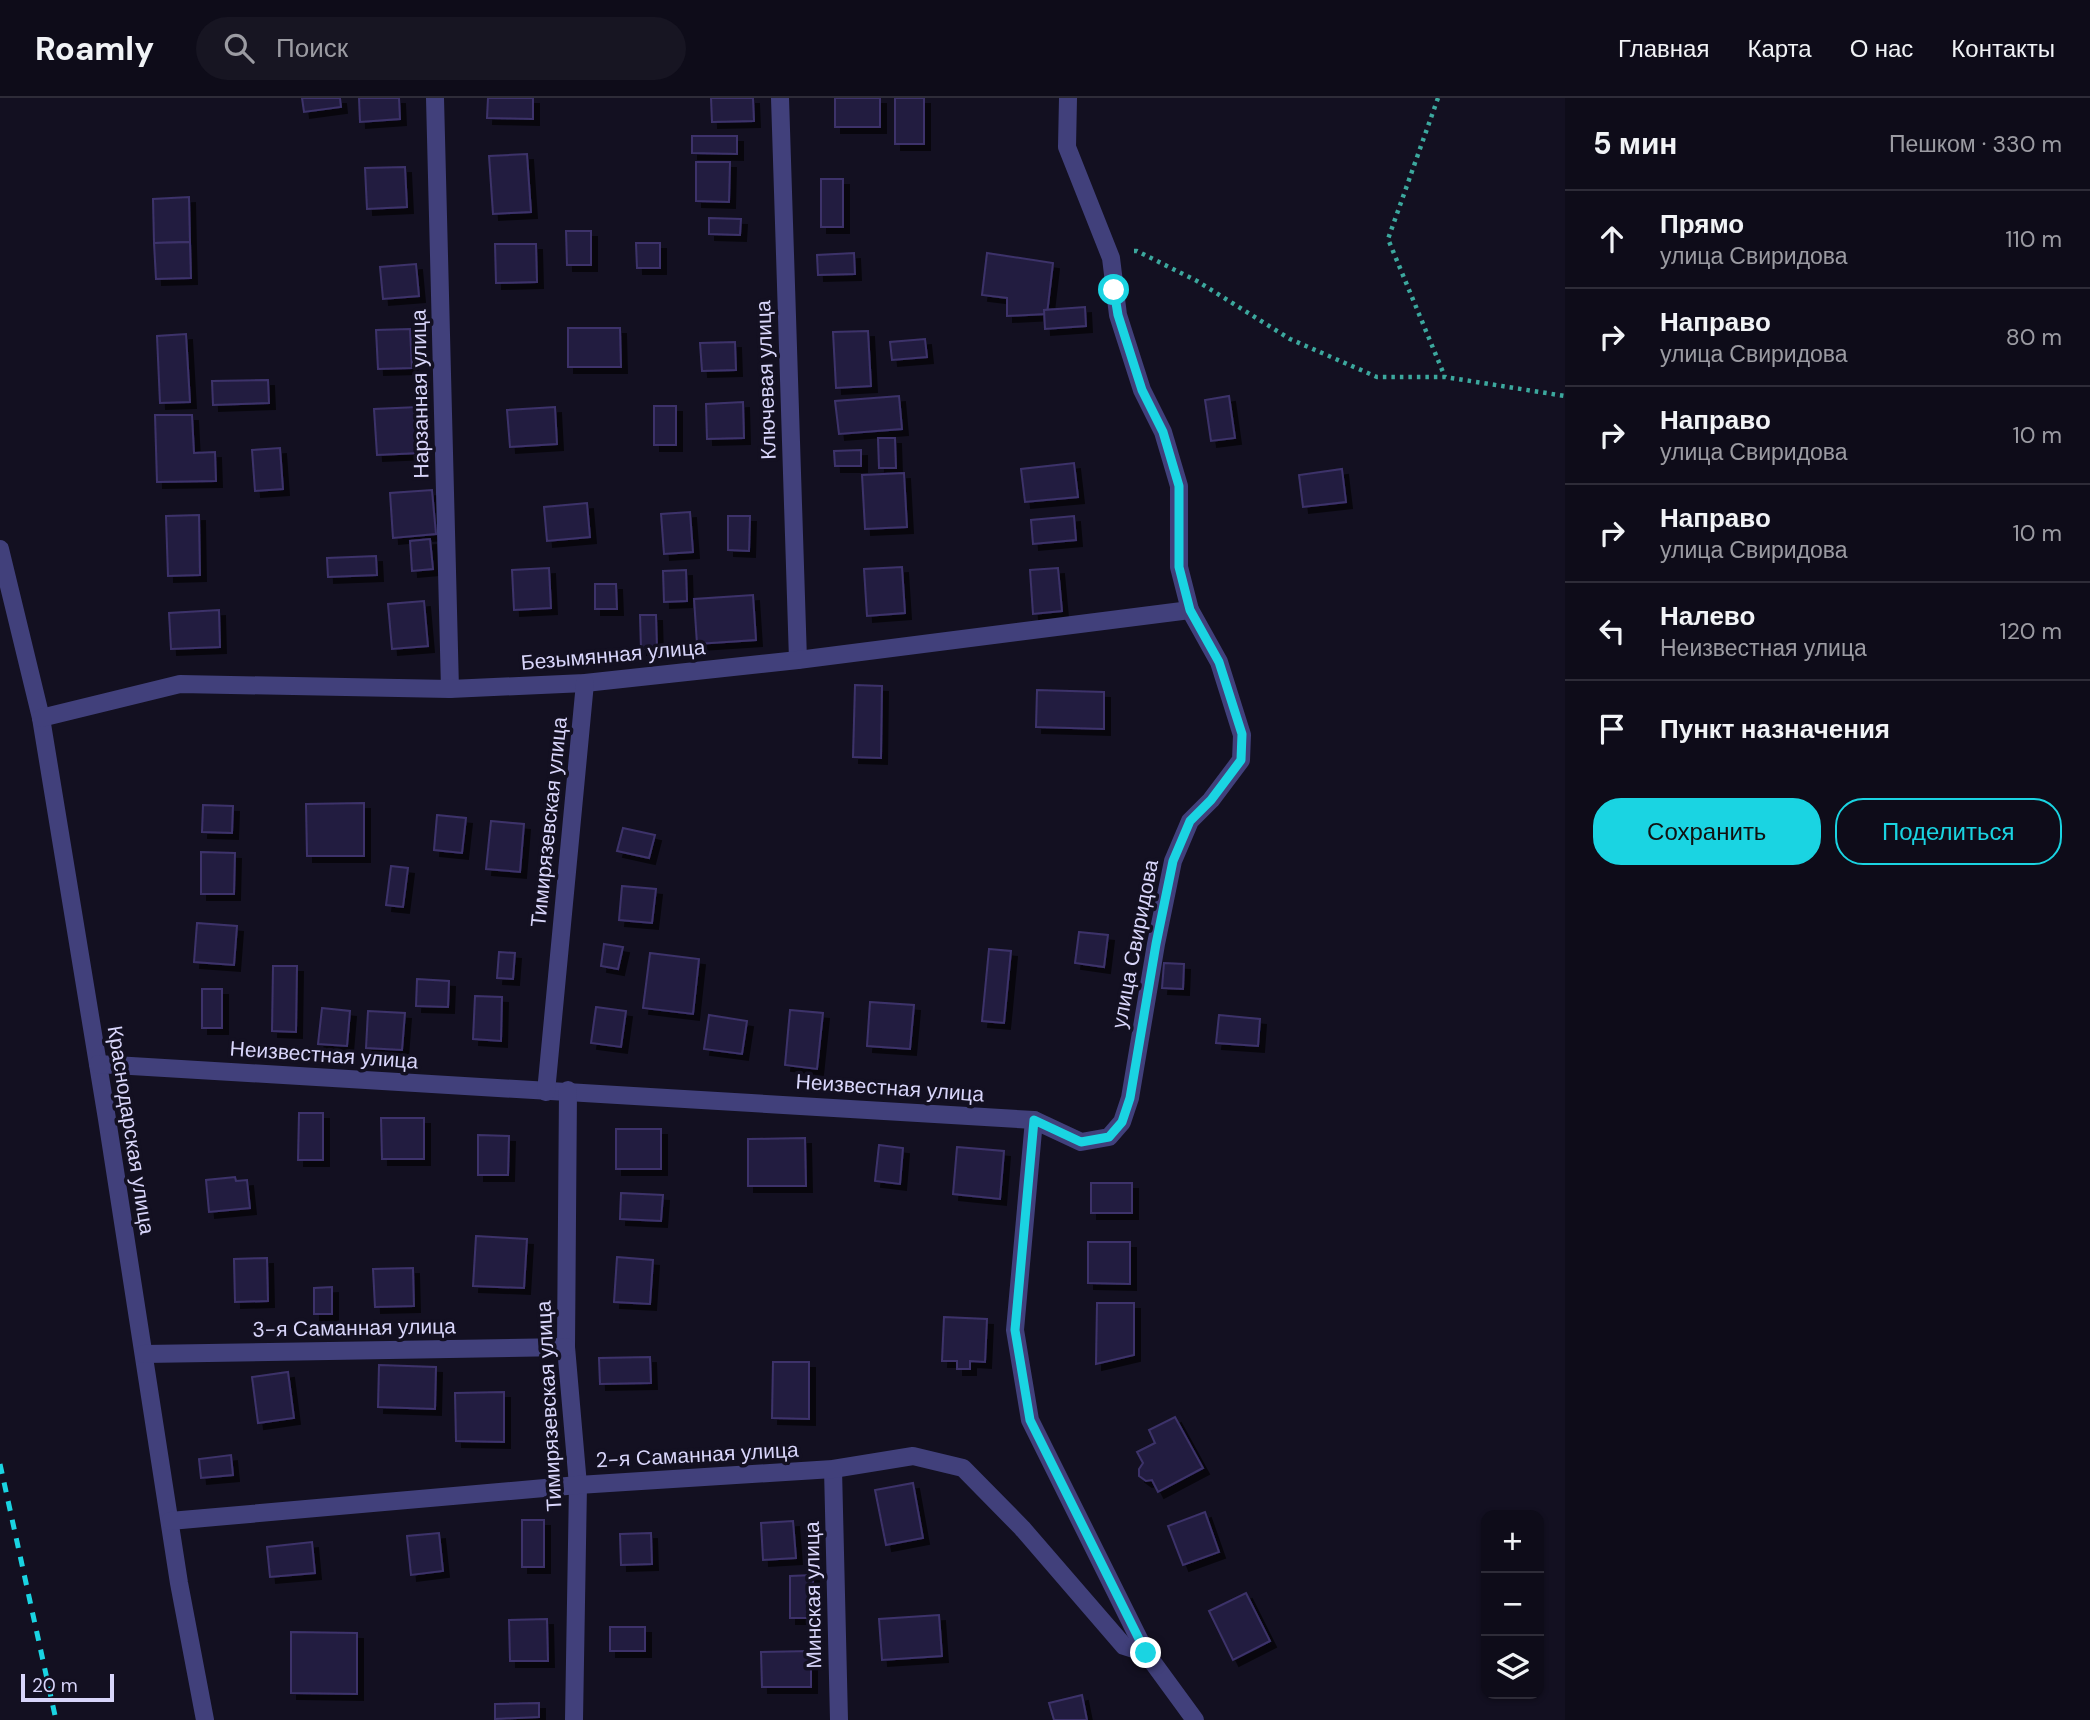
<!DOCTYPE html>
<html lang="ru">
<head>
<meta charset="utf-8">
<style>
	:root { --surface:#0e0c19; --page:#171522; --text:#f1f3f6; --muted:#9b9ba2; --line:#2e2c38; --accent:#1ad4e2 }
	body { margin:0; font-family:"DM Sans",sans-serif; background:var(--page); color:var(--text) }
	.controls { position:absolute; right:21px; bottom:21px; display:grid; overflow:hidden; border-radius:14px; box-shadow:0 2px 5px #0004 }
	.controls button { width:63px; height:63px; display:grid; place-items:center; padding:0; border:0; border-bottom:2px solid var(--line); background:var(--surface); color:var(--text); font:35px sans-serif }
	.scale { position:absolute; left:21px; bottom:18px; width:93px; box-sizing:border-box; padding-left:7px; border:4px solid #d8d5fa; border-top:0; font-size:19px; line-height:24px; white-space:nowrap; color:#d8d5fa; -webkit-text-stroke:5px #131021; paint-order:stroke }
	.stop { position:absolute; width:21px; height:21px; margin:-16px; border:5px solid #1ad4e2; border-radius:50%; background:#fff }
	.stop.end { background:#1ad4e2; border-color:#fff; box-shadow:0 2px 7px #0008 }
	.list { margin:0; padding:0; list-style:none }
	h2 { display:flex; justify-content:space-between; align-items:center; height:91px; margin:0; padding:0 28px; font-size:30px }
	h2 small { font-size:23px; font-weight:400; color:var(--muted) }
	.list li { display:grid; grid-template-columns:46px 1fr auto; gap:21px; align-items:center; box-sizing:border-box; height:98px; padding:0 28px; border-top:2px solid var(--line) }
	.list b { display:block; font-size:26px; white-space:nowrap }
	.list p { margin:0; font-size:23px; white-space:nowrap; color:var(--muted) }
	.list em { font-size:23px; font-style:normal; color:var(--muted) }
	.actions { display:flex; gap:14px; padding:21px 28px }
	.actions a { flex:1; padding:16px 0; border:2px solid var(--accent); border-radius:28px; text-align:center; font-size:24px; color:var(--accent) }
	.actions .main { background:var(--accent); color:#111 }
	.icon { flex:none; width:38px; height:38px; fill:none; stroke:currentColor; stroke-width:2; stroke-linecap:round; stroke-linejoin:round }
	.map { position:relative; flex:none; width:1565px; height:1622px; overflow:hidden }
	header { display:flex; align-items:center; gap:42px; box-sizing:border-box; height:98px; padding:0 35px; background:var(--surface); border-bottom:2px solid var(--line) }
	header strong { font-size:33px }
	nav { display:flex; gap:38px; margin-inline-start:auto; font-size:24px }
	.search { width:490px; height:63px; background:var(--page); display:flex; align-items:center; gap:18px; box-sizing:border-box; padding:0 24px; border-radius:38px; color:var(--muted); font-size:26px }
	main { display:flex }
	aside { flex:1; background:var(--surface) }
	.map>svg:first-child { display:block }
	.building { fill:#241e40; stroke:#3c336a; stroke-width:2; filter:url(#shadow) }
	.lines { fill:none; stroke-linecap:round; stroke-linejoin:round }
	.path { stroke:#3ca89e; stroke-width:4.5; stroke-dasharray:3.5 5; stroke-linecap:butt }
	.minor { stroke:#41407b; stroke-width:18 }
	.rail { stroke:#1ad4e2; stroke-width:5; stroke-dasharray:10 9; stroke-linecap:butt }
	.route { stroke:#1ad4e2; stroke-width:9 }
	.labels { text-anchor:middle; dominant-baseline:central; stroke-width:7; stroke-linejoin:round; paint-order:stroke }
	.street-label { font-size:21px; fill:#d8d5fa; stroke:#131021 }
</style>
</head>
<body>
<header>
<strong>Roamly</strong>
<div class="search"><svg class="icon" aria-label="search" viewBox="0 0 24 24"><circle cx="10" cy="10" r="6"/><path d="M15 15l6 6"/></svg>Поиск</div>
<nav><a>Главная</a><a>Карта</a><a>О нас</a><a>Контакты</a></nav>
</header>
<main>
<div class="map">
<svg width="1565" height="1622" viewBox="0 0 1565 1622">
	<defs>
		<filter id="shadow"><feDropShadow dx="6" dy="6" stdDeviation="0" flood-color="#0009"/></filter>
	</defs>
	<rect width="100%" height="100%" fill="#131021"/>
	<g class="building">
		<polygon points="302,0 340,0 341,9 304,14"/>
		<polygon points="359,0 399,0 400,21 360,24"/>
		<polygon points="488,0 533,0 533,21 487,20"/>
		<polygon points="711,0 753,0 754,23 712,24"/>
		<rect x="835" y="0" width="45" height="29"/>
		<rect x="895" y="0" width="29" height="46"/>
		<polygon points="692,38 737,38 737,56 692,55"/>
		<polygon points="527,56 531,114 493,116 489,58"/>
		<polygon points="696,64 730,64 729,104 696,103"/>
		<polygon points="405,69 407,109 367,111 365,70"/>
		<rect x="821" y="81" width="22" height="48"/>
		<polygon points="189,99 190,144 154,145 153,101"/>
		<polygon points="709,120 741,121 740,137 709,136"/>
		<polygon points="566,133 591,133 591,167 567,167"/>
		<polygon points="190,144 191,180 156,181 154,145"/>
		<polygon points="636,145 660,145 660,170 637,170"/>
		<polygon points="495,146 536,146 537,184 496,185"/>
		<polygon points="854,155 855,176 818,177 817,157"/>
		<polygon points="987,155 1053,165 1047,216 1007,218 1007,200 982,197"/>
		<polygon points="416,166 419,198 383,201 380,169"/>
		<polygon points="1085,209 1086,228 1045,231 1044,212"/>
		<polygon points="568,230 620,230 621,269 568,269"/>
		<polygon points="410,231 412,270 378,271 376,232"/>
		<polygon points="868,233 871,288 836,290 833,234"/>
		<polygon points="186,236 190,304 160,305 157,238"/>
		<polygon points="925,241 927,259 892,262 890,244"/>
		<polygon points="735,244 736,272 702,273 700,245"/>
		<polygon points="268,282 269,305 213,307 212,283"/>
		<polygon points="899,298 902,331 839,336 835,303"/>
		<polygon points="1229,298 1235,340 1211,343 1205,302"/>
		<polygon points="743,304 744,340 707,341 706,306"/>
		<rect x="654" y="308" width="22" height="39"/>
		<polygon points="418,309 421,355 377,357 374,311"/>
		<polygon points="555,309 557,346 510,349 507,312"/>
		<polygon points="155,317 192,317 194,355 215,354 216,383 157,384"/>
		<polygon points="878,340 895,340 896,370 879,370"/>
		<polygon points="280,350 283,391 255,393 252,352"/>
		<polygon points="861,352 861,368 835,368 834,353"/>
		<polygon points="1074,365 1078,399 1025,404 1021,371"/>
		<polygon points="1342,371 1346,404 1303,409 1299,377"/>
		<polygon points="904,375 907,429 865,431 862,377"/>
		<polygon points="432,392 436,436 393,440 390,395"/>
		<polygon points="587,405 590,439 547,443 544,409"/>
		<polygon points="690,414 693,454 664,456 661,416"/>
		<polygon points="199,417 200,477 168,478 166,418"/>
		<polygon points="728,418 750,418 749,453 728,452"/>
		<polygon points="1074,418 1076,442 1033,446 1031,422"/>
		<polygon points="430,441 433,471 412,473 410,443"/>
		<polygon points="376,458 377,477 328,479 327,460"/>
		<polygon points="902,469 905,515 867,518 864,471"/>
		<polygon points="549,470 551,510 514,512 512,472"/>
		<polygon points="1058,470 1062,513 1033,516 1030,472"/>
		<polygon points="686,472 687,503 664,504 663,473"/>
		<polygon points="595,486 616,486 617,511 595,511"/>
		<polygon points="753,497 756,542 697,546 694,501"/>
		<polygon points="424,503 428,548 392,551 388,506"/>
		<polygon points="219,512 220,549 171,551 169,515"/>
		<polygon points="640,517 656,517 657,551 641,551"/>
		<polygon points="855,587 882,588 881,660 853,659"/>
		<polygon points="1037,592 1104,594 1104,631 1036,629"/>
		<polygon points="364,705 364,758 307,758 306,706"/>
		<polygon points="203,707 233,708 232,735 202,734"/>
		<polygon points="437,717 466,720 462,755 434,752"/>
		<polygon points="491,723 524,726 520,774 486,771"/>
		<polygon points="623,730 655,737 649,760 617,753"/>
		<polygon points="201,754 235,755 234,796 201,796"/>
		<polygon points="391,768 408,770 403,809 386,807"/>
		<polygon points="622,788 656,791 652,825 619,822"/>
		<polygon points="197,825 237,828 234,867 194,864"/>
		<polygon points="1079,834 1108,837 1104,869 1075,865"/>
		<polygon points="604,846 623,849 618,871 601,868"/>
		<polygon points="989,851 1011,853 1004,925 982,923"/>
		<polygon points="499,854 515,855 513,881 497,880"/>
		<polygon points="650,855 699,861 693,916 643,910"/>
		<polygon points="1164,865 1184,866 1183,891 1162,890"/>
		<polygon points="273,868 297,868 296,934 272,933"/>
		<polygon points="417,881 449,883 448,909 416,908"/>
		<rect x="202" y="891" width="20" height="39"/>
		<polygon points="475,898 502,899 501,943 473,941"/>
		<polygon points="870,904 914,907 910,951 867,948"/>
		<polygon points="596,909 626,913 621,949 591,945"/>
		<polygon points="322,910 350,913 347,948 318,946"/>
		<polygon points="790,912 823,915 817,971 785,967"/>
		<polygon points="368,913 405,915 402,952 366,950"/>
		<polygon points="709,917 747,923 742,956 704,951"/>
		<polygon points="1219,917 1260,921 1258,948 1216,945"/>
		<polygon points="299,1015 323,1015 323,1062 298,1062"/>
		<polygon points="381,1020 424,1020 424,1061 382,1061"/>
		<rect x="616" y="1031" width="45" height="40"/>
		<polygon points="478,1037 509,1038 508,1077 478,1077"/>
		<polygon points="805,1040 806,1088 748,1088 748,1041"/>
		<polygon points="879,1047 903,1050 900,1086 875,1083"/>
		<polygon points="957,1049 1004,1053 1000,1101 953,1096"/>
		<polygon points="235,1079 236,1083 247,1082 250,1110 209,1114 206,1082"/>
		<rect x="1091" y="1085" width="41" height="30"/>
		<polygon points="621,1095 663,1097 661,1123 620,1121"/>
		<polygon points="476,1138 527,1141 524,1190 473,1188"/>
		<polygon points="1088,1144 1130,1144 1130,1186 1088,1185"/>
		<polygon points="617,1159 653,1162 650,1206 614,1204"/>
		<polygon points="267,1160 268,1203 235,1204 234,1161"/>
		<polygon points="413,1170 414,1208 375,1209 373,1171"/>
		<polygon points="332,1189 332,1216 314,1216 314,1190"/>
		<polygon points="1097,1205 1134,1205 1134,1257 1096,1266"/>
		<polygon points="944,1219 987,1221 985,1264 970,1263 970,1271 957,1271 957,1263 942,1263"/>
		<polygon points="650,1259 651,1285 600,1286 599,1260"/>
		<polygon points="773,1264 809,1264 809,1321 772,1320"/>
		<polygon points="379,1267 436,1269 435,1311 378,1309"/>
		<polygon points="288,1274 294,1320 258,1325 252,1279"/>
		<polygon points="504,1294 504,1344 456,1343 455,1295"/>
		<polygon points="1175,1319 1203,1370 1158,1394 1152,1382 1146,1383 1139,1378 1139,1371 1143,1365 1137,1354 1155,1345 1149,1332"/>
		<polygon points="231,1357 233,1377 201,1380 199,1361"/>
		<polygon points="913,1385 923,1440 886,1447 875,1392"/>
		<polygon points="1205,1414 1219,1454 1183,1467 1168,1428"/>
		<rect x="522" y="1422" width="22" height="47"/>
		<polygon points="793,1423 796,1460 763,1462 761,1425"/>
		<polygon points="439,1435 443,1473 411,1477 407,1438"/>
		<polygon points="651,1435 652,1466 621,1467 620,1436"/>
		<polygon points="312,1444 315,1475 270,1479 267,1449"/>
		<polygon points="813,1477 813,1520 790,1520 790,1478"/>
		<polygon points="1246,1495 1270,1543 1233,1562 1209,1513"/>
		<polygon points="939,1517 942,1558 882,1562 879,1521"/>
		<polygon points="547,1521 548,1563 510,1563 509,1522"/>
		<rect x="610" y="1529" width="35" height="24"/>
		<polygon points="291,1534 357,1535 357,1596 291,1595"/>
		<polygon points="811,1553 811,1589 762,1589 761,1554"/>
		<polygon points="1082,1597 1087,1622 1054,1622 1049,1605"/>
		<polygon points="539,1605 539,1619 495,1621 495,1606"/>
	</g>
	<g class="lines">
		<g class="path">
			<polyline points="1438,0 1388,141 1445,279"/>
			<polyline points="1134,153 1137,153 1197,183 1290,241 1377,279 1445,279 1565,298"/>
		</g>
		<g class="minor">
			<polyline points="435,0 450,591"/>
			<polyline points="780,0 798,562"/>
			<polyline points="0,451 41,620 107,1021 179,1485 205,1622"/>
			<polyline points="41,620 180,586 450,591 585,585 798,562 1190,512"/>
			<polyline points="98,966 1034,1022 1015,1232 1030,1322 1146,1555 1195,1622"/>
			<polyline points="568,992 566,1249 578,1387 574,1622"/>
			<polyline points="546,994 585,585"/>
			<polyline points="1034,1022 1081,1044 1109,1039 1122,1024 1130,1000 1156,846 1173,763 1190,723 1211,702 1241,662 1242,637 1219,564 1190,512 1179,469 1179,388 1163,334 1142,292 1118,217 1111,160 1067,49 1068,0"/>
			<polyline points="144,1256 566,1249"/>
			<polyline points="833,1371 839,1622"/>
			<polyline points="170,1423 578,1387 833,1371 913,1358 963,1370 1022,1430 1124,1548 1146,1555"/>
		</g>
		<polyline class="rail" points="0,1366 56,1622"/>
	</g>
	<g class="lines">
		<polyline class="route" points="1114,192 1118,217 1142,292 1163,334 1179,388 1179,469 1190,512 1219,564 1242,636 1241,662 1211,702 1190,723 1173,763 1156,846 1130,1000 1122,1024 1109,1039 1081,1044 1034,1022 1015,1232 1030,1322 1146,1555"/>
	</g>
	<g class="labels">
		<g class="street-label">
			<text transform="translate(766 282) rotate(-92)">Ключевая улица</text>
			<text transform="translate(420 296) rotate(-91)">Нарзанная улица</text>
			<text transform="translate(613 557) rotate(-5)">Безымянная улица</text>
			<text transform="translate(549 724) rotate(-84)">Тимирязевская улица</text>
			<text transform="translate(1135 846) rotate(-79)">улица Свиридова</text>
			<text transform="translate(324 957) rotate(4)">Неизвестная улица</text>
			<text transform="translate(890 990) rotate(4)">Неизвестная улица</text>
			<text transform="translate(131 1032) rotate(81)">Краснодарская улица</text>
			<text transform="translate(354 1230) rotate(-1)">3-я Саманная улица</text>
			<text transform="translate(549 1308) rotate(-93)">Тимирязевская улица</text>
			<text transform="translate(697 1357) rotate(-3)">2-я Саманная улица</text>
			<text transform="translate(813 1497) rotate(-91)">Минская улица</text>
		</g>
	</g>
</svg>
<div class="controls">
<button>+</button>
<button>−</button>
<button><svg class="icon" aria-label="layers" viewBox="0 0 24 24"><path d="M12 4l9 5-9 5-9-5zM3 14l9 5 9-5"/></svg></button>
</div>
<div class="scale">20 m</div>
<div class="stop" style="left:1114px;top:192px"></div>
<div class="stop end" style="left:1146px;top:1555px"></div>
</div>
<aside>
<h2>5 мин<small>Пешком · 330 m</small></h2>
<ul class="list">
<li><svg class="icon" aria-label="ahead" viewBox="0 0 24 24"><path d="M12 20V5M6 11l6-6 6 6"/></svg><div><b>Прямо</b><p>улица Свиридова</p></div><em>110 m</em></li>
<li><svg class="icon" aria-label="right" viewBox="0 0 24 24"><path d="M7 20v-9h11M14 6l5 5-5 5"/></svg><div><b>Направо</b><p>улица Свиридова</p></div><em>80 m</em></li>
<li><svg class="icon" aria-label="right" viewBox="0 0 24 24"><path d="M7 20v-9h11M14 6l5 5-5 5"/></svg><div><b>Направо</b><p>улица Свиридова</p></div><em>10 m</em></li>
<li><svg class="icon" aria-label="right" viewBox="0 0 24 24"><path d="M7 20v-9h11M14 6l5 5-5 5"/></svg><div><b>Направо</b><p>улица Свиридова</p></div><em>10 m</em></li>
<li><svg class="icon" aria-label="left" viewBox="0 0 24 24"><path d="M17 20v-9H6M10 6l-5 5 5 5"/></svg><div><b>Налево</b><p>Неизвестная улица</p></div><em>120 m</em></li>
<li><svg class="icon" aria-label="arrive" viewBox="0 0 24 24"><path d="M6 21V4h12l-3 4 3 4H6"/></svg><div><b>Пункт назначения</b></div></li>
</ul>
<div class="actions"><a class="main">Сохранить</a><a>Поделиться</a></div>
</aside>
</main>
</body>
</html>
